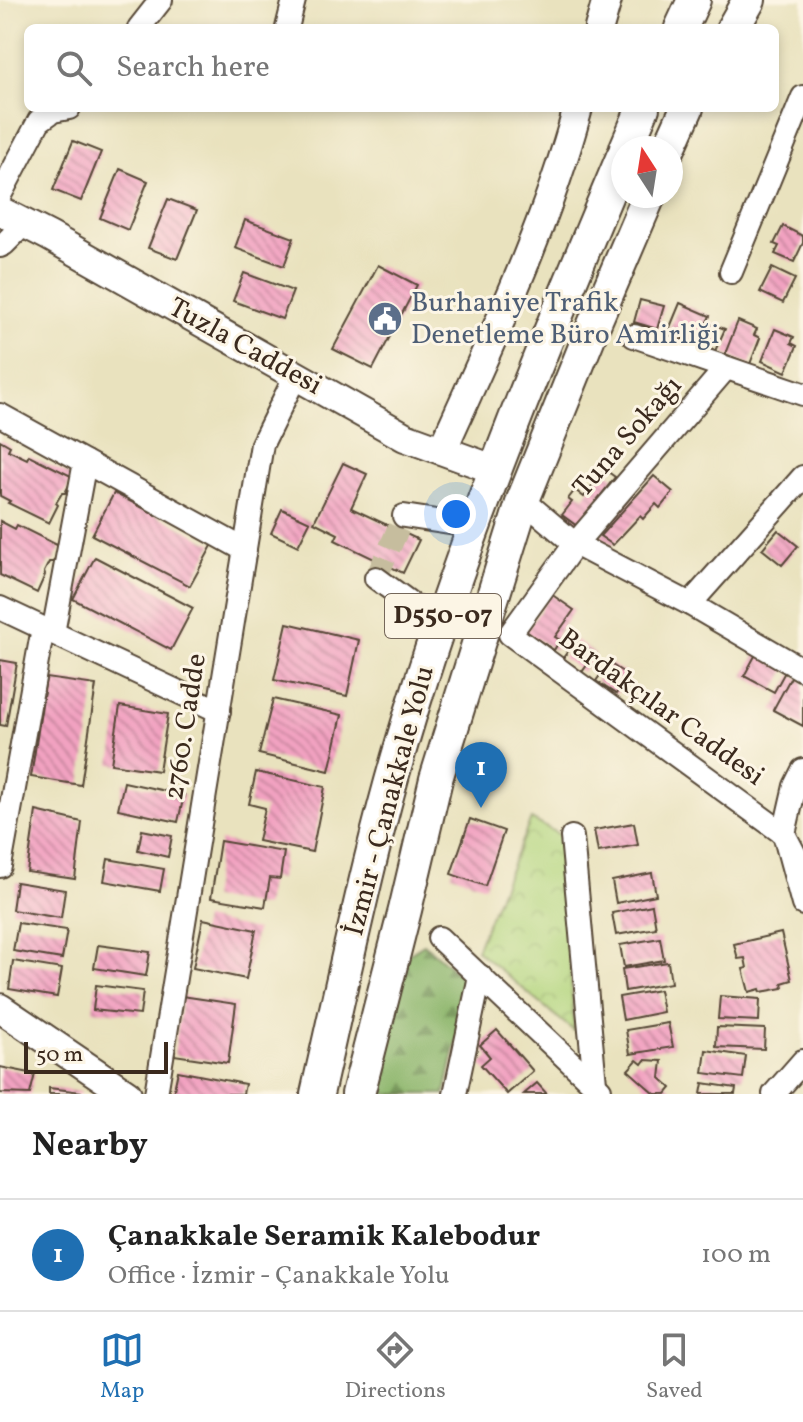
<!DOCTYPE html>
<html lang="en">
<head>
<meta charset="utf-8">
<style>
	:root { --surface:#fff; --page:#f6f6f6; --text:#222; --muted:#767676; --line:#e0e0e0; --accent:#1f6fb2 }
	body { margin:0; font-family:Vollkorn,serif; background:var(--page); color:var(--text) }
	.compass { position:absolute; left:611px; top:136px; width:72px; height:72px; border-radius:50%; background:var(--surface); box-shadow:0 4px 12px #0003; rotate:348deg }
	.scale { position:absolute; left:24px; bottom:20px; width:144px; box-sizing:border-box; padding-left:8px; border:4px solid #3b2a1e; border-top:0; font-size:22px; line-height:28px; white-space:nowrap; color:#3b2a1e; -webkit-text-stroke:6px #fcf5e5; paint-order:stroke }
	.you { position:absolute; left:456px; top:514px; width:28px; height:28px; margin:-20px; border:6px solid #fff; border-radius:50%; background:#1a73e8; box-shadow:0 0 0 12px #1a73e833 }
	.badge { display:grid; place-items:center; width:52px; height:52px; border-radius:50%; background:var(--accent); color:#fff; font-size:26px; font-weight:700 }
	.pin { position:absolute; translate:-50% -66px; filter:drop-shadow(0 2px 4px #0008) }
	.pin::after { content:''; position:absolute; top:42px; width:28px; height:24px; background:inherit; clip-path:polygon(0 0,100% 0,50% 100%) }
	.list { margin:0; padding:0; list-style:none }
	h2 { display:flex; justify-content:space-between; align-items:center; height:104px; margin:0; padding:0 32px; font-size:34px }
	h2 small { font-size:26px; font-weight:400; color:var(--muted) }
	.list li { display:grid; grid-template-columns:52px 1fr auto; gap:24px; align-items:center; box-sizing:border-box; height:112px; padding:0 32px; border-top:2px solid var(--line) }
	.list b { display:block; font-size:30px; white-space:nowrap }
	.list p { margin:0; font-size:26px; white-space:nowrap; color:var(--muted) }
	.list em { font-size:26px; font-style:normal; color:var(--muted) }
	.icon { flex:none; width:44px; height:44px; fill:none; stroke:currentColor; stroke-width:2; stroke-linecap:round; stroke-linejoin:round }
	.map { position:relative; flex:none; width:803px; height:1094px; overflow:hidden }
	.search { position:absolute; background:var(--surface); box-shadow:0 4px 12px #0003; left:24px; right:24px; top:24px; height:88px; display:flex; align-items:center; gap:20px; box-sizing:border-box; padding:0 28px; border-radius:12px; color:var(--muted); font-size:30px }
	.sheet { height:216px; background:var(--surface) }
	nav { display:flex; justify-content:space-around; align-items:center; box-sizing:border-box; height:112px; border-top:2px solid var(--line); background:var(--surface); font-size:22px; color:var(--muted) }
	nav a { display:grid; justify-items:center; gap:4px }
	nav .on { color:var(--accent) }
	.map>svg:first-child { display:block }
	.forest { fill:url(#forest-firs); stroke:#657046; stroke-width:2 }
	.park { fill:url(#park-crowns); stroke:#78804e; stroke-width:2 }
	.building { fill:url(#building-back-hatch) }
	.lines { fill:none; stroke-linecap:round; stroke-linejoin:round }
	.minor-tunnel { stroke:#c6bd9e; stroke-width:22; stroke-dasharray:22 11; stroke-linecap:butt }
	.minor-casing { stroke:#554636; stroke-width:26 }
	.major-casing { stroke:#554636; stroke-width:32 }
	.highway-casing { stroke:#554636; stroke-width:36 }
	.minor { stroke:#fff; stroke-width:22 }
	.major { stroke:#fff; stroke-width:28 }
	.highway { stroke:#fff; stroke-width:32 }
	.labels { text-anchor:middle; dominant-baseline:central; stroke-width:6; stroke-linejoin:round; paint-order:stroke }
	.shield { fill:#fcf5e5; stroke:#75675a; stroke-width:2 }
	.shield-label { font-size:26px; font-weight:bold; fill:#3b2a1e }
	.service-label { font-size:28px; fill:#4e5e75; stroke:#fcf5e5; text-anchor:start }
	.street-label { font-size:28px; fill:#3b2a1e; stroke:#fcf5e5 }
</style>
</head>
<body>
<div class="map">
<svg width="803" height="1094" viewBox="0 0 803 1094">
	<defs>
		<pattern id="forest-firs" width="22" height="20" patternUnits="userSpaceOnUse" patternTransform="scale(2)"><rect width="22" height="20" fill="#8fb76e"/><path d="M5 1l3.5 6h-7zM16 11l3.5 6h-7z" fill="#76955a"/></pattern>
		<pattern id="park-crowns" width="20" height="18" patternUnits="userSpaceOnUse" patternTransform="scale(2)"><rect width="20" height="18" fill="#b4d67f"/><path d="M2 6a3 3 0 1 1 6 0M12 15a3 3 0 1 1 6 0" fill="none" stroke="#9cb86d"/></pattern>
		<pattern id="building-back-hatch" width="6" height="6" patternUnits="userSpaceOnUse" patternTransform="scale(2)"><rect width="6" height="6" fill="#f2a2c1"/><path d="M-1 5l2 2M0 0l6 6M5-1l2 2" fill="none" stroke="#c5849c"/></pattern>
	</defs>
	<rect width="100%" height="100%" fill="#fcf5e5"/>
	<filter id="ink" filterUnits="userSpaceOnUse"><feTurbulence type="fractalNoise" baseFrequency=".0125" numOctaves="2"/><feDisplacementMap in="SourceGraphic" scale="16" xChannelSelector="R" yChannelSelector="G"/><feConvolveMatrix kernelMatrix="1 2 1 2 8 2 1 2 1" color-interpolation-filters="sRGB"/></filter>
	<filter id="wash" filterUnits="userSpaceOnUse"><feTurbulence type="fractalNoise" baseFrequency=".006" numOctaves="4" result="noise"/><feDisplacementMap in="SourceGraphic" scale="32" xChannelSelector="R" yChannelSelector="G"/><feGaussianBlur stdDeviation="1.8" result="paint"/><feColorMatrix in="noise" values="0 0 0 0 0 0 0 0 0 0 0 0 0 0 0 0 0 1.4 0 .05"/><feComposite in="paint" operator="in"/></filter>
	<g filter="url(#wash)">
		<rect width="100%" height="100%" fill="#e9e2be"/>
		<polygon class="forest" points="424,944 469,983 445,1094 377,1094 408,954"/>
		<polygon class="park" points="531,819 562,836 574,1031 476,950"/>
		<g id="blocks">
			<g class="building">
				<polygon points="73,141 101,152 81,201 53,190"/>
				<polygon points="120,169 148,181 128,230 100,218"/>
				<polygon points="168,199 197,210 177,259 148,248"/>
				<polygon points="245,220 294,238 284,266 235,248"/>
				<polygon points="783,226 803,236 803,243 794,262 775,254 779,246 774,244"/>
				<polygon points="378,265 417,285 373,369 333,349"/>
				<polygon points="772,268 795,279 783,303 760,292"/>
				<polygon points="244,273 293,291 282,319 233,301"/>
				<polygon points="640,300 664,306 657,329 634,322"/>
				<polygon points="680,303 710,316 707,322 725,329 715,351 668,332"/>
				<polygon points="738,321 757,329 754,335 760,338 750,364 725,354"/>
				<polygon points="775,329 794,337 791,343 797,346 786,372 762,361"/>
				<polygon points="0,440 10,446 8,450 27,459 29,455 73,477 65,493 62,493 56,503 58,505 49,523 8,503 10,501 0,496"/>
				<polygon points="343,463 367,474 351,508 419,540 403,573 335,540 338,534 314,522"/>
				<polygon points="604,469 615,477 577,526 562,515 572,502 568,499 575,490 584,497"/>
				<polygon points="654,476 673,492 660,508 656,504 643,519 640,516 613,545 600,536"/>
				<polygon points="114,493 213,544 190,586 92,535"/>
				<polygon points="282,509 310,522 298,546 271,533"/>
				<polygon points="0,521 15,529 17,525 61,547 53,562 49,562 44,572 45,575 37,593 0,575"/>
				<polygon points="778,530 798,546 782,565 762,549"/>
				<polygon points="95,557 193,608 171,650 73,599"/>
				<polygon points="551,594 574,610 555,637 560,640 554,650 526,632"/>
				<polygon points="287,623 359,640 347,696 274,680"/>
				<polygon points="576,640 595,654 582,672 563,658"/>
				<polygon points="756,654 786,670 774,692 744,676"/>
				<polygon points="0,660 17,663 6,726 0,725"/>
				<polygon points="609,663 629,676 616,694 596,681"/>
				<polygon points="792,675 803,681 803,726 773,710"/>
				<polygon points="46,678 96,685 81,785 31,777"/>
				<polygon points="273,699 342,715 329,771 259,754"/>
				<polygon points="120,706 168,714 159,771 111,764"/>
				<polygon points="256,772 325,787 312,852 258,841 265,808 249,804"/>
				<polygon points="124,782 184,795 178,822 118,809"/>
				<polygon points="36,811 82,822 75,879 27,872"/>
				<polygon points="470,819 504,831 485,886 451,874"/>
				<polygon points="634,823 638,845 598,852 594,830"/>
				<polygon points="142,830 172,836 168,857 138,850"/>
				<polygon points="220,841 284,852 280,879 270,878 265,907 211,898"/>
				<polygon points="108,859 164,869 160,891 104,881"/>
				<polygon points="652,873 656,895 616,903 612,881"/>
				<polygon points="16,882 65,890 61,918 12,910"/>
				<polygon points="652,905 656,928 616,935 612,913"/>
				<polygon points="203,919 256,930 246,979 193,968"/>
				<polygon points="18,923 67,930 62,959 13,951"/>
				<polygon points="781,933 792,980 782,983 783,988 761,992 760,989 749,992 743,969 747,968 745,958 738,959 734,944"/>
				<polygon points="660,938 664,960 624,967 620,945"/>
				<polygon points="98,945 150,952 146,976 94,968"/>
				<polygon points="13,961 62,969 57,997 9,989"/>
				<polygon points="668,962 671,983 625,991 622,969"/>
				<polygon points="96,985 143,991 140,1015 93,1010"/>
				<polygon points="659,990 663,1012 623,1020 619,997"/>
				<polygon points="182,996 236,1004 228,1063 174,1055"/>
				<polygon points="720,996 760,999 759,1021 718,1019"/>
				<polygon points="668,1023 673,1047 630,1054 626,1030"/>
				<polygon points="717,1027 765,1029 764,1049 716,1047"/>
				<polygon points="497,1030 533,1071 507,1094 481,1065 490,1057 480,1045"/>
				<polygon points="706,1050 746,1056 743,1078 703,1073"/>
				<polygon points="637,1060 642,1064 645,1060 662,1061 660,1078 671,1088 666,1094 655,1094 628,1070"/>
				<polygon points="0,1067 35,1074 30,1094 0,1093"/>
				<polygon points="178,1071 245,1084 243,1094 173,1094"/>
				<polygon points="537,1083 547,1094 524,1094"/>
				<polygon points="703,1083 736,1088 735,1094 701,1094"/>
				<polygon points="49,1088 81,1092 81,1094 49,1094"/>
			</g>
		</g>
	</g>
	<g filter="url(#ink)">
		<use href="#blocks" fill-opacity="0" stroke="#554636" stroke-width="2"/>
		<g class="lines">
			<polyline class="minor-tunnel" points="376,578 404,516"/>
			<g class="minor-casing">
				<g id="minor">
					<polyline points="139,28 161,0"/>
					<polyline points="287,28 294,0"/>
					<polyline points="0,195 39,121 53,111 69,108"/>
					<polyline points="0,246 4,244 24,224"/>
					<polyline points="731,272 803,97"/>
					<polyline points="634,336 803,394"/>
					<polyline points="726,368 575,544 510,634 784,834 803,870"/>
					<polyline points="0,415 245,550"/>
					<polyline points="523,500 575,544 690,604 803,670"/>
					<polyline points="404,516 475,527"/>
					<polyline points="376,578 440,625"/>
					<polyline points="690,604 803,477"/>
					<polyline points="0,608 219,711"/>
					<polyline points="53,633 85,462"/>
					<polyline points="803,770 795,786 784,834 803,904"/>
					<polyline points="572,837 596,1094"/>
					<polyline points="0,866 43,628"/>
					<polyline points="439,938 600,1090"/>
					<polyline points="156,1094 262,444 296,375"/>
					<polyline points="455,1094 480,976"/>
					<polyline points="774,1094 803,1061"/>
				</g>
			</g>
			<g class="major-casing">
				<g id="major">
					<polyline points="599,28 607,0"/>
					<polyline points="0,211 49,236 405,437 496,470"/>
					<path d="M 442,450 C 492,339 546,227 578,108"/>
					<polyline points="0,1008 127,1094"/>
				</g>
			</g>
			<g class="highway-casing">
				<g id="highway">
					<polyline points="681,28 694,0"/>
					<polyline points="733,28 749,0"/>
					<polyline points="626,148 643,108"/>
					<polyline points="669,148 687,108"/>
					<path d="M 317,1094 C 347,962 374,829 415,700 C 473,514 548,334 623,156"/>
					<polyline points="358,1094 405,910 436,779 523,500 595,322 649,196"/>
				</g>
			</g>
			<use href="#minor" class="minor"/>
			<use href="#major" class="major"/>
			<use href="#highway" class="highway"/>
		</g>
	</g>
	<defs>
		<g id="civic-disc" transform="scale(1.8)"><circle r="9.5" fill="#5c6f8a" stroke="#fcf5e5"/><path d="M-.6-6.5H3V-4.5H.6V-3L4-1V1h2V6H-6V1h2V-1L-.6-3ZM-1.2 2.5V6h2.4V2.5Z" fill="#fff"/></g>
	</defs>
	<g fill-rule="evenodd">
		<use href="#civic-disc" x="385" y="319"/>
	</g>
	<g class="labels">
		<rect class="shield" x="385" y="594" width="116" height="44" rx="6"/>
		<g class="shield-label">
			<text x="443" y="616">D550-07</text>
		</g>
		<g class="service-label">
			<text x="411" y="303">Burhaniye Trafik<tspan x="411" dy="32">Denetleme Büro Amirliği</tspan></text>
		</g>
		<g class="street-label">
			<text transform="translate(245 347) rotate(29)">Tuzla Caddesi</text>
			<text transform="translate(628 437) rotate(-49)">Tuna Sokağı</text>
			<text transform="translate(661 708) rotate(36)">Bardakçılar Caddesi</text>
			<text transform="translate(186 727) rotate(-81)">2760. Cadde</text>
			<text transform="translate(390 801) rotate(-75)">İzmir - Çanakkale Yolu</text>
		</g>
	</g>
</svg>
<svg class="compass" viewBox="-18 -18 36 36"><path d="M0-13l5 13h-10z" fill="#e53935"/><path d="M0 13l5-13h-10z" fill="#767676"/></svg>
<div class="scale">50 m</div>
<div class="you"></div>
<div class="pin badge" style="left:481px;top:808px">1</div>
<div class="search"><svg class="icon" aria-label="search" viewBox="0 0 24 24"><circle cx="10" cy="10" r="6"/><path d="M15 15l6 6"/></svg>Search here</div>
</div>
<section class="sheet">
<h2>Nearby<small></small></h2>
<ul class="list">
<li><span class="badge">1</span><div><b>Çanakkale Seramik Kalebodur</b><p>Office · İzmir - Çanakkale Yolu</p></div><em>100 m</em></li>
</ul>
</section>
<nav>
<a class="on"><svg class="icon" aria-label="map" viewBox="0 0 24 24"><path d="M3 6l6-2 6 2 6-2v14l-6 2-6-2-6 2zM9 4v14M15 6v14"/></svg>Map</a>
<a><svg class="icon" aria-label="directions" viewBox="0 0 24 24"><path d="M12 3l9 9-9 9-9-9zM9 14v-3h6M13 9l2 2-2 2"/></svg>Directions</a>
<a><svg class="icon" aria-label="saved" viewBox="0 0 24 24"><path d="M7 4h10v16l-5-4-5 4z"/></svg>Saved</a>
</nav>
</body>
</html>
